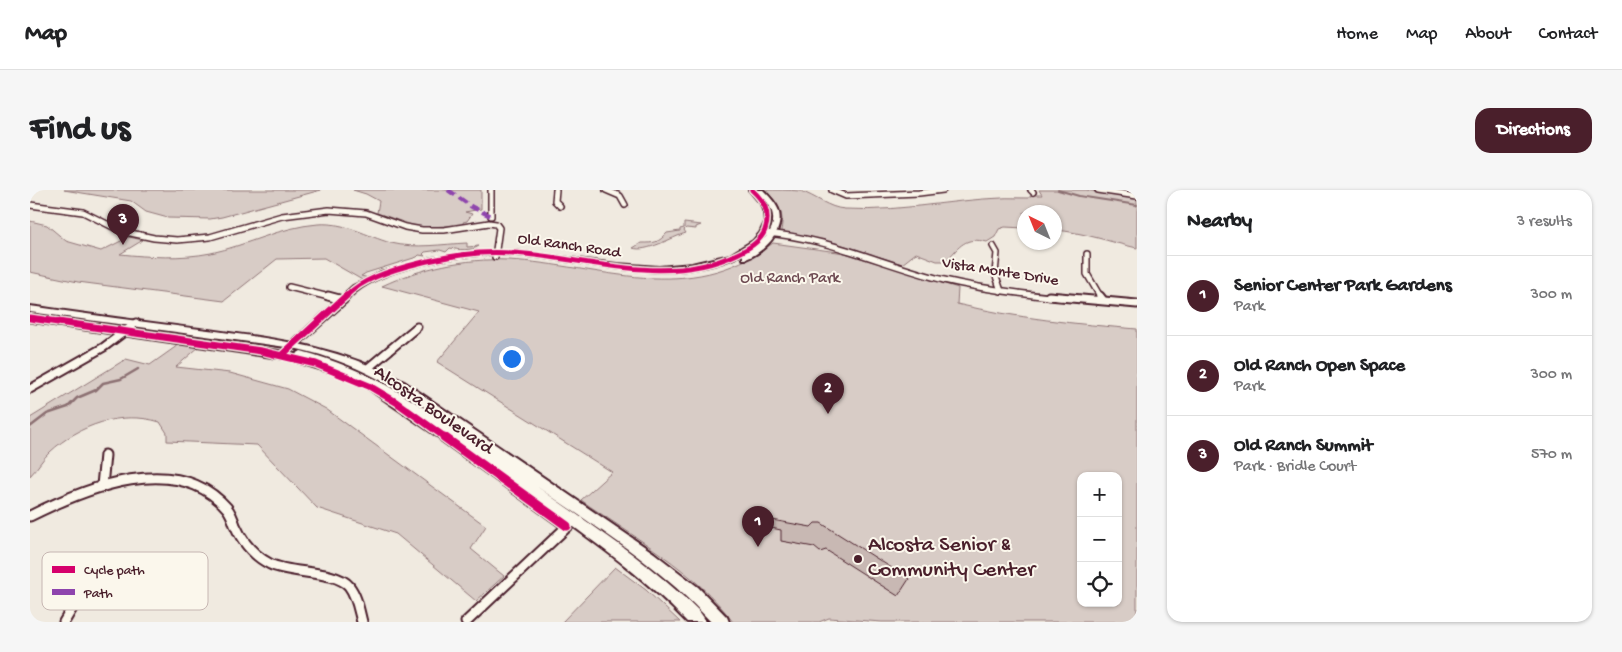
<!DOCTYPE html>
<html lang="en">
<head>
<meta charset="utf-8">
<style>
	:root { --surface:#fff; --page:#f6f6f6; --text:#202124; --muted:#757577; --line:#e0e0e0; --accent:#4a1f2b }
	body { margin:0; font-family:"Gochi Hand",sans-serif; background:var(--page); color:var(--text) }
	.controls { position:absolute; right:15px; bottom:15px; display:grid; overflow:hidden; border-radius:10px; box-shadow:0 1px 4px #0004 }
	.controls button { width:45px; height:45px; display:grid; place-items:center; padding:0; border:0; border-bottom:1px solid var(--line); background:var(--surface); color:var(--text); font:25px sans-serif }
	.compass { position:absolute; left:987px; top:15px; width:45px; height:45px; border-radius:50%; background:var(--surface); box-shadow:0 1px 4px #0004; rotate:317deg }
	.you { position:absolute; left:481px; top:168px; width:18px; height:18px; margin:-12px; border:4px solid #fff; border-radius:50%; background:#1a73e8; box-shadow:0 0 0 8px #1a73e833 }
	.badge { display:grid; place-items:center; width:32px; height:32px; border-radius:50%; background:var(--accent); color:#fff; font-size:16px; font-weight:700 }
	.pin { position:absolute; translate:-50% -41px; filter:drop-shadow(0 1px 2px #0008) }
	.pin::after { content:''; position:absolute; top:26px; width:18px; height:15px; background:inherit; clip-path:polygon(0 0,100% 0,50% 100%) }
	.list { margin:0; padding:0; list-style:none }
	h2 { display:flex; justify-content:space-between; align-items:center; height:65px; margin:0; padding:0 20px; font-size:21px }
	h2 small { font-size:16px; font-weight:400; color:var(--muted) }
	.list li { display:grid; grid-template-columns:32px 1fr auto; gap:15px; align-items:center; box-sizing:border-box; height:80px; padding:0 20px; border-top:1px solid var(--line) }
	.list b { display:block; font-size:19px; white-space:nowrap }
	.list p { margin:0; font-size:16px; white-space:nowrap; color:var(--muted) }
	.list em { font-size:16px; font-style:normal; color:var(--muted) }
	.icon { flex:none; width:28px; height:28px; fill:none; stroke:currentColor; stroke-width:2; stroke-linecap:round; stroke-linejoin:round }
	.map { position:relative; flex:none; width:1107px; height:432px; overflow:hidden; border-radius:15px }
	header { display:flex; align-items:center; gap:30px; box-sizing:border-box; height:70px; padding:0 25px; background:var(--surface); border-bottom:1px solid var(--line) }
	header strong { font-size:24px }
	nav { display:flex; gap:28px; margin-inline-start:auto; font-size:18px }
	.intro { display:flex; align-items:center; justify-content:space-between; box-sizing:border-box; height:120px; padding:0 30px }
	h1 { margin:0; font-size:35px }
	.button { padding:12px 22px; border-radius:15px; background:var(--accent); color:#fff; font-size:18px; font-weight:700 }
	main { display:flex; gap:30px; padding:0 30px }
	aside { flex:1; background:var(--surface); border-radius:15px; box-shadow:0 1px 4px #0004 }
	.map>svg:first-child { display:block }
	.green { fill:#d8ccc6; stroke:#917678; fill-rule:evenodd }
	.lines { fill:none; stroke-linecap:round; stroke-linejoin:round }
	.stream-far1 { stroke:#8c6f72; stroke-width:2 }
	.stream { stroke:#8c6f72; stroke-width:2.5 }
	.building { fill:#c8b8b3; stroke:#4a1f2b }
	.minor-far2-casing { stroke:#4a1f2b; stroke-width:8 }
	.minor-far1-casing { stroke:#4a1f2b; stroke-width:11 }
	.minor-casing { stroke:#4a1f2b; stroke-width:13 }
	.tertiary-casing { stroke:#4a1f2b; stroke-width:4 }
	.secondary-casing { stroke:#4a1f2b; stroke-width:4 }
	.minor-far2 { stroke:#fbf7ec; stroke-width:5 }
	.minor-far1 { stroke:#fbf7ec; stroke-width:7 }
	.minor { stroke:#fbf7ec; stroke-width:9 }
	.tertiary { fill:#fbf7ec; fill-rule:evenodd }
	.secondary { fill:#fbf7ec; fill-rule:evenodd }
	.quiet { stroke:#8e44ad; stroke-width:4.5; stroke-dasharray:9 4.5; stroke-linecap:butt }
	.cycleway-far2-casing { stroke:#fbf7ec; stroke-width:8 }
	.cycleway-far1-casing { stroke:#fbf7ec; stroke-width:10 }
	.cycleway-casing { stroke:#fbf7ec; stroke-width:12 }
	.cycleway-far2 { stroke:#d6006c; stroke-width:5 }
	.cycleway-far1 { stroke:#d6006c; stroke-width:7 }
	.cycleway { stroke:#d6006c; stroke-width:9 }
	.poi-dot { fill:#4a1f2b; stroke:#fbf7ec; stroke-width:2 }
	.labels { text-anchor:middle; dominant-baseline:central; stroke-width:4; stroke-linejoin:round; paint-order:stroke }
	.far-street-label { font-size:16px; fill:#4a1f2b; stroke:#fbf7ec }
	.far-park-label { font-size:16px; fill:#6e4a52; stroke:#fbf7ec }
	.street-label { font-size:19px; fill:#4a1f2b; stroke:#fbf7ec }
	.near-poi-label { font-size:22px; fill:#4a1f2b; stroke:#fbf7ec; text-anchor:start }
	.key { fill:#fbf7ec; stroke:#c6b6b2; stroke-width:1 }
	.key-label { font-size:14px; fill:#4a1f2b }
</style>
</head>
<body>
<header>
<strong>Map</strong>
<nav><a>Home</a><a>Map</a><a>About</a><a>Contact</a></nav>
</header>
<div class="intro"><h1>Find us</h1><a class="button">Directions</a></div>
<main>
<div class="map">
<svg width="1107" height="432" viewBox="0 0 1107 432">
	<rect width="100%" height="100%" fill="#f0eae0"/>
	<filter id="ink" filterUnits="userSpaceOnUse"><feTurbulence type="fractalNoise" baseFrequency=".02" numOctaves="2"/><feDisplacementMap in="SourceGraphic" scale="10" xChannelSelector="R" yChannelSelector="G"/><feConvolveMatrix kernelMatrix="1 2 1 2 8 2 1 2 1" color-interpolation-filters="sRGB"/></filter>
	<g filter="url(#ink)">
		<g class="green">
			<polygon points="34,0 291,0 192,27 180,29 138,28 116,22 101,11"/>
			<polygon points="323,0 451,0 451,19 435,22 442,24 437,31 433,32 434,35 399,37 385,36 347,23 349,11 336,4"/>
			<path d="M 735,0 C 746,0 759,0 770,1 C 786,6 798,18 815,19 C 877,23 938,5 999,8 L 1001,5 L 1012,5 L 1009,0 L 1056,0 L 1107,9 L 1107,58 C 1080,52 1052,42 1025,40 L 1024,22 L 994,22 L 994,38 L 975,37 L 969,39 L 965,47 L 957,52 C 935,46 930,56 916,71 L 907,71 L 886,63 L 872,74 L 809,54 L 758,44 L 751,40 C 755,22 747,12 735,0 Z"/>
			<path d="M 0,31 L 17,35 L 36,51 L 71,61 L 99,47 L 113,50 L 90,64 C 120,67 151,69 181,63 C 218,55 250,37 288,34 C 316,32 336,46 361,53 C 385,59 413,54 437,53 L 437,57 L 449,56 C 442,61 428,60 420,58 L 416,62 L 410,60 L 395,62 L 393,64 L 395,66 L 389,65 L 387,67 L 336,83 L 331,86 L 339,88 L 334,91 L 294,68 L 247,69 L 194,111 L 48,92 L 0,82 Z"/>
			<path d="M 654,33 L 671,35 L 666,37 L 666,39 L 656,38 L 654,40 L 656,43 C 642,47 616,63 603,58 L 611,53 C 625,53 628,53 637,43 L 650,41 L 650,39 L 654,38 Z"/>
			<path d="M 743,53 L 815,63 L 928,98 L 927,114 C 986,128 1046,134 1107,139 L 1107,432 L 852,432 L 799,428 L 789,432 L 703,432 C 665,380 603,347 551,310 L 582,282 L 407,172 L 449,122 L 352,96 C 390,78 435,68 478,70 C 573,75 656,117 743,53 ZM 1051,286 L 1088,286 L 1088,413 L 1051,413 Z"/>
			<path d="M 151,153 L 170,156 L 146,177 L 200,183 L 258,199 L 296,219 L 456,336 L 441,359 L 474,386 L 446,411 L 366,344 L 287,318 L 227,255 L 137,251 L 137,243 L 130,232 C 91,220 49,235 20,262 C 12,269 7,279 0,286 L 0,228 L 96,169 L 120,175 Z"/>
			<polygon points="585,377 616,400 650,432 532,432"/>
		</g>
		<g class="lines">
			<polyline class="stream-far1" points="1028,0 1049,6 1107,15"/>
			<polyline class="stream" points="0,237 17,224 38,217 47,208 66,200 73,193 91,189 108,179"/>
		</g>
		<polygon class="building" points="742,330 781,337 785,333 791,333 879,389 868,406 796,360 790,362 784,357 751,351 751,340 741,338"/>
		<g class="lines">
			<g class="minor-far2-casing">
				<g id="minor-far2">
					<polyline points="461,0 461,26"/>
					<polyline points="526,0 525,11 530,16"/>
					<polyline points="576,0 590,6 595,15"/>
					<polyline points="802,0 816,6 889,3 913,0"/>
					<polyline points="1001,0 1003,2"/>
					<polyline points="1068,0 1107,6"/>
					<polyline points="0,15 53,22 91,41 124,48 147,50 180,47 252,26 299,20 336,23 375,37 392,40 414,40 459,33 466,34 469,38 465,67"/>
					<path d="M 734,43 C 796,47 854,75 914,90 C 952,99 992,104 1031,108"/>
					<polyline points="963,56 967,63 965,83 971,101"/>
					<polyline points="1057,64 1057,84 1071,108"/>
					<polyline points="259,97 303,108"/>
				</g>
			</g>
			<g class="minor-far1-casing">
				<g id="minor-far1">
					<polyline points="298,106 313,110"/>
					<polyline points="1019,106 1107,114"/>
					<polyline points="1070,106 1073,110"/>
					<polyline points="0,128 259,166 317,184"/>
					<polyline points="338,178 387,137"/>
					<polyline points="339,195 416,248"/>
					<polyline points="0,199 74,157 106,133"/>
				</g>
			</g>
			<g class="minor-casing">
				<g id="minor">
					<polyline points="414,247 537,336"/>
					<polyline points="72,296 75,265"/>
					<path d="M 0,326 C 56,298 147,260 197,318 C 201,323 203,329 205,335 C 212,351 224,366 240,374 C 259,384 306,380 319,396 C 327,406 329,421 332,432"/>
					<polyline points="34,432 57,393"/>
					<polyline points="436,432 540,334"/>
				</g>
			</g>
			<g class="tertiary-casing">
				<g id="tertiary">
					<path d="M 719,0 L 726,0 C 738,12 745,24 738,40 C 734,52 722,60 711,65 C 627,105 536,59 449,65 C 414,68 336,82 316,112 L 255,167 L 252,168 L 247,165 L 323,96 L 351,82 L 402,68 L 451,61 L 484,61 L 587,74 L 629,77 L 662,74 L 700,65 L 723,51 L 730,43 L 735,32 L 734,23 L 731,14 Z"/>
					<path d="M 727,0 L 733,0 C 739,6 745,12 748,19 C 756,41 734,62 716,69 L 713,69 L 713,65 C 729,55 750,41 741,19 C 738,11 732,6 727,0 Z"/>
				</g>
			</g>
			<g class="secondary-casing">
				<path id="secondary" d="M 0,116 C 57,124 113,132 170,139 C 245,149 306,155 374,192 L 624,363 L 668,397 L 697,427 L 699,432 L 681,432 C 631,377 567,338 506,296 C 554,330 604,362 647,401 C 657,410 671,420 676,432 L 657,432 C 612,384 557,347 504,308 C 430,254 357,191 267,166 L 266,164 L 271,161 C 340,179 387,212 444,252 C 383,209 339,174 263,158 L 0,122 Z"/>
			</g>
			<use href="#minor-far2" class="minor-far2"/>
			<use href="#minor-far1" class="minor-far1"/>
			<use href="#minor" class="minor"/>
			<use href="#tertiary" class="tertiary"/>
			<use href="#secondary" class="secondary"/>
			<polyline class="quiet" points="418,0 442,17 461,26"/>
			<g class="cycleway-far2-casing">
				<path id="cycleway-far2" d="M 315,108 C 336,80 415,66 449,63 C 534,57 625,103 707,64 C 718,59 731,51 735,40 C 741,23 734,11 722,0"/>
			</g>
			<g class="cycleway-far1-casing">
				<g id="cycleway-far1">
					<polyline points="0,128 231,161 286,174 339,196 366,212 416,248"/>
					<polyline points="252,165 316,106"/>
				</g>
			</g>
			<g class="cycleway-casing">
				<polyline id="cycleway" points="414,247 537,336"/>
			</g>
			<use href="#cycleway-far2" class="cycleway-far2"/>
			<use href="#cycleway-far1" class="cycleway-far1"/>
			<use href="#cycleway" class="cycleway"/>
		</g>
	</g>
	<circle class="poi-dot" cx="828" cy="369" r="5"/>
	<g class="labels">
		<g class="far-street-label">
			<text transform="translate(539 57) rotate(8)">Old Ranch Road</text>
			<text transform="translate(970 83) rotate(9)">Vista Monte Drive</text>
		</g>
		<g class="far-park-label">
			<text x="760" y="89">Old Ranch Park</text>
		</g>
		<g class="street-label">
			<text transform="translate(403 221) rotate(35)">Alcosta Boulevard</text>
		</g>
		<g class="near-poi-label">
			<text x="838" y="356">Alcosta Senior &amp;<tspan x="838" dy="25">Community Center</tspan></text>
		</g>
	</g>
	<rect x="12" y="362" width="166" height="58" rx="8" class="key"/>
	<rect x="22" y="376" width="23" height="7" fill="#d6006c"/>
	<rect x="22" y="399" width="23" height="6" fill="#8e44ad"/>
	<g class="key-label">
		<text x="54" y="384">Cycle path</text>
		<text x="54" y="407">Path</text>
	</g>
</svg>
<div class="controls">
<button>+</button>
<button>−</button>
<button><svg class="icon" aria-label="locate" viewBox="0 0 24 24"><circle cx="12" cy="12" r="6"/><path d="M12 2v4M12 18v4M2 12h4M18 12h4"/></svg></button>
</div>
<svg class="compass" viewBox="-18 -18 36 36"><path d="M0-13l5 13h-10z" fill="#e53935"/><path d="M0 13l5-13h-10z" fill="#757577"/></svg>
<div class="you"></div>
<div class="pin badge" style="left:728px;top:357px">1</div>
<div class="pin badge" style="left:798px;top:224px">2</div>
<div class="pin badge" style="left:93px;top:55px">3</div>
</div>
<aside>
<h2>Nearby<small>3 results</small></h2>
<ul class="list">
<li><span class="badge">1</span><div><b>Senior Center Park Gardens</b><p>Park</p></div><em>300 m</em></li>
<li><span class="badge">2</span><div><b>Old Ranch Open Space</b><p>Park</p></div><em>300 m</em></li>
<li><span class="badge">3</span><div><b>Old Ranch Summit</b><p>Park · Bridle Court</p></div><em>570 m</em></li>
</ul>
</aside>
</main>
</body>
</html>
